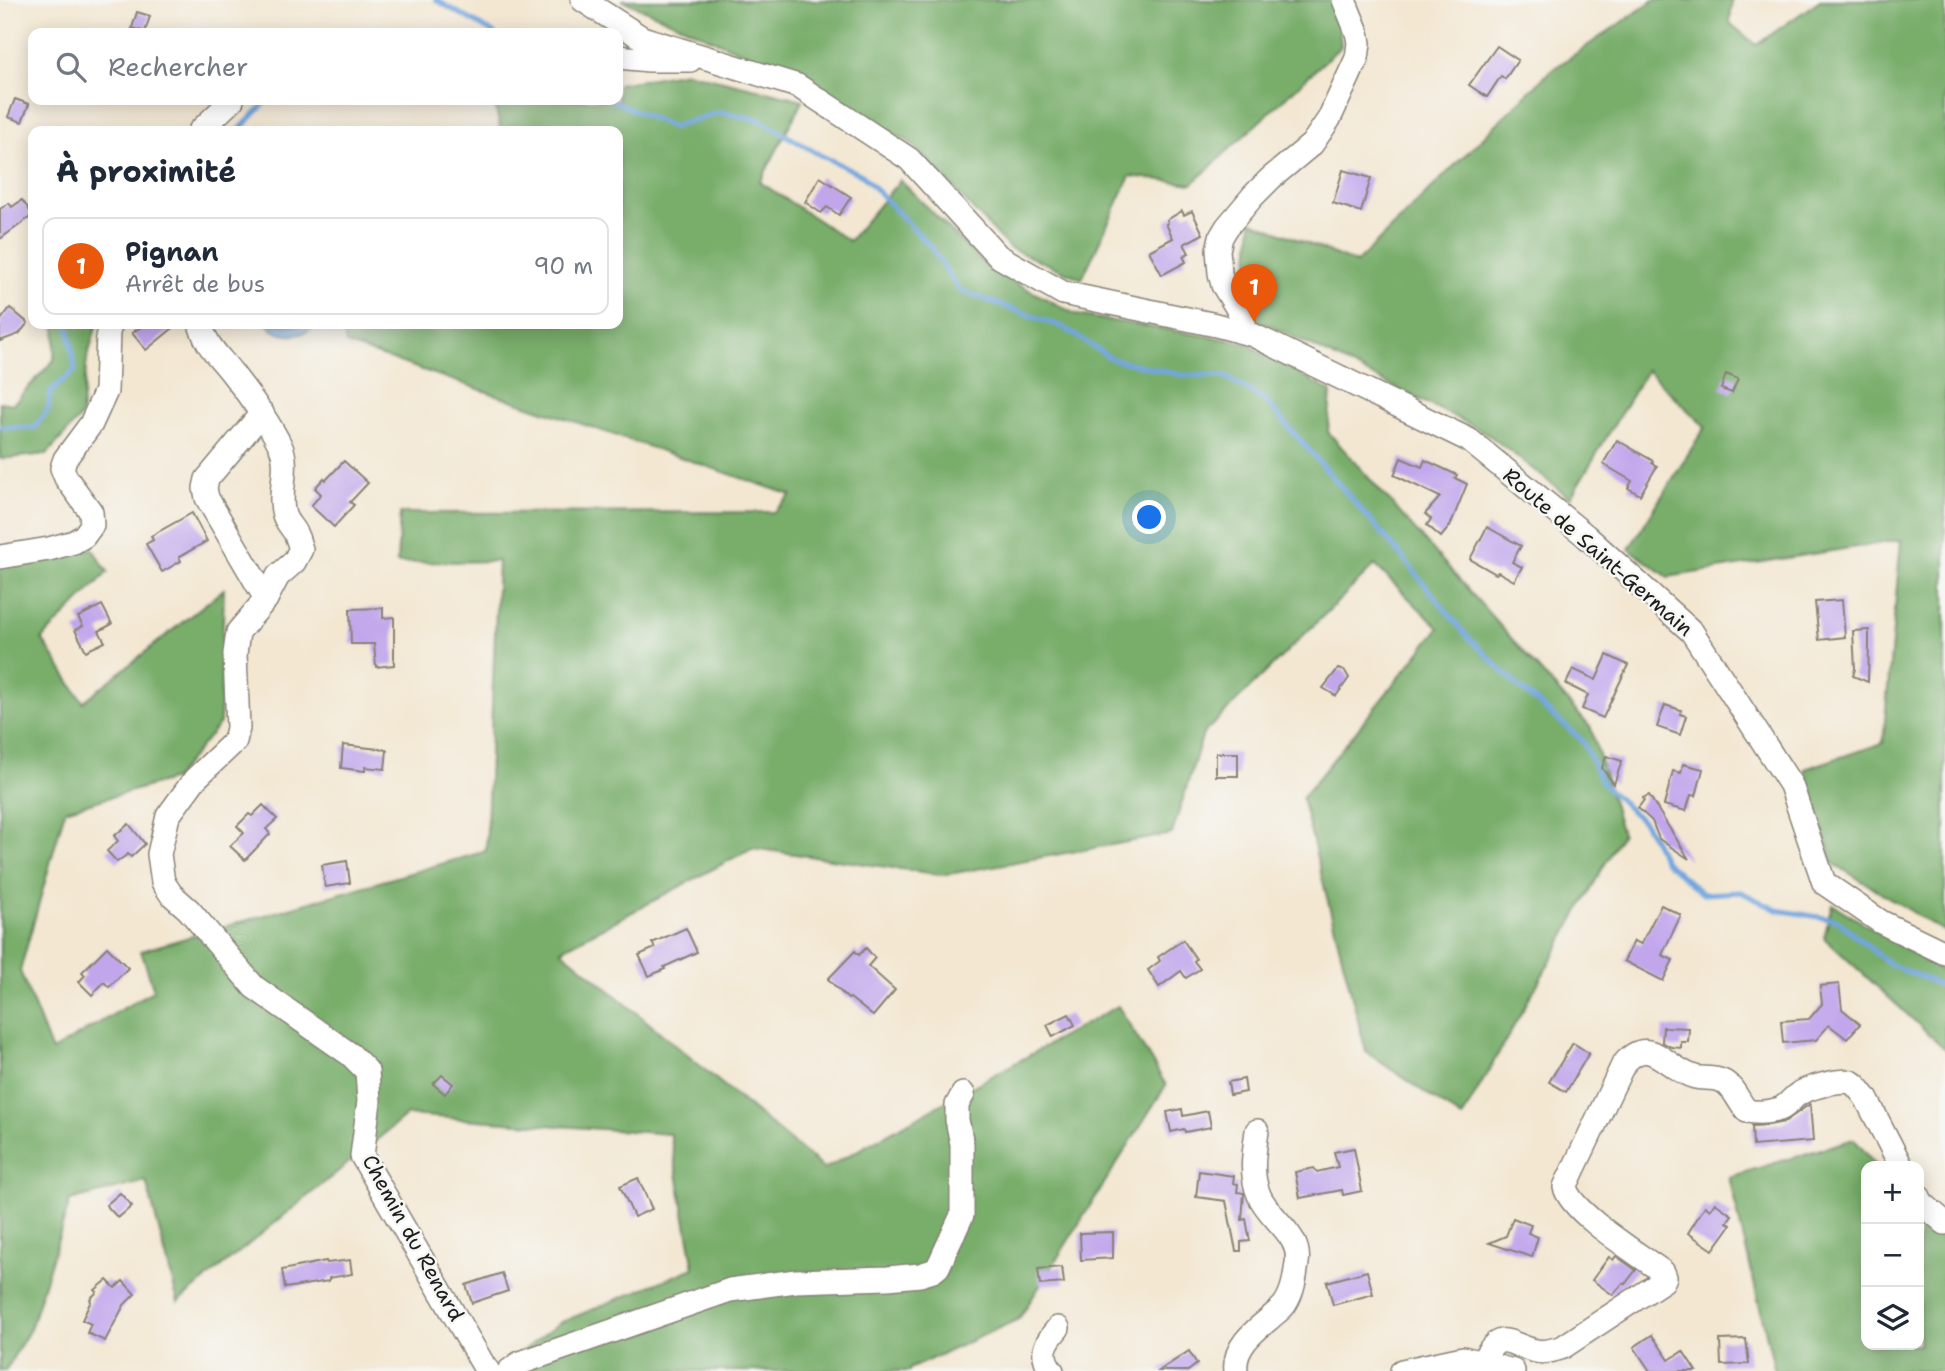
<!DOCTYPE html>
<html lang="fr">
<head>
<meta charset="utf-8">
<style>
	:root { --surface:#fff; --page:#f2f2f3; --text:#1f2937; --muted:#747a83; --line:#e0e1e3; --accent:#ea580c }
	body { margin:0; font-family:"Shantell Sans",sans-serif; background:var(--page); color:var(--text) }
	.controls { position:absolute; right:21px; bottom:21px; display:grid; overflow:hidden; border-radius:14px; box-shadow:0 4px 18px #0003 }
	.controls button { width:63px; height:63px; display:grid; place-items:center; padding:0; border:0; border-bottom:2px solid var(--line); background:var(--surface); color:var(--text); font:35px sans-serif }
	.you { position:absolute; left:1150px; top:518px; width:24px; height:24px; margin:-18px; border:5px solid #fff; border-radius:50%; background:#1a73e8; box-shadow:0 0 0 10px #1a73e833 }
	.badge { display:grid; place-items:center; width:46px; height:46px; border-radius:50%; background:var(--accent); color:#fff; font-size:23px; font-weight:700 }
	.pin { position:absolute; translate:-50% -58px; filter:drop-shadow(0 2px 4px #0008) }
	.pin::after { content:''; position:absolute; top:37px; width:24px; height:21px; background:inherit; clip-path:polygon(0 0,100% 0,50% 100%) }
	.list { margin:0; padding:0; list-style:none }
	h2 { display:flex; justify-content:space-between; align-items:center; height:91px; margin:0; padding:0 28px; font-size:30px }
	h2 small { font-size:23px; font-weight:400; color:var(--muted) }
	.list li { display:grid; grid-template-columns:46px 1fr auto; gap:21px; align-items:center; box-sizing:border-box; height:98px; margin:0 14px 14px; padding:0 14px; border:2px solid var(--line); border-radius:14px }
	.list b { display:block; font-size:26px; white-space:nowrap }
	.list p { margin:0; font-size:23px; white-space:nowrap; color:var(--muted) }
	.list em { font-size:23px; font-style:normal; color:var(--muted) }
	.icon { flex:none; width:38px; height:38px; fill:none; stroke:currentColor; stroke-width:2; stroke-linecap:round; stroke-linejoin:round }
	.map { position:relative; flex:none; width:1945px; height:1371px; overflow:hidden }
	.search { position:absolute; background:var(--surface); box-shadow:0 4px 18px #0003; left:28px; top:28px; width:595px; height:77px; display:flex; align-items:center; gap:18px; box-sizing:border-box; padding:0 24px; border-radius:14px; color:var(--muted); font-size:26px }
	.panel { position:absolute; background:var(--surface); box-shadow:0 4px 18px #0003; left:28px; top:126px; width:595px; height:203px; border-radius:14px }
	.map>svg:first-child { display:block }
	.forest { fill:#78ad6a; stroke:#4a6443; stroke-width:2 }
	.water { fill:#72a6df; stroke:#47617e; stroke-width:2 }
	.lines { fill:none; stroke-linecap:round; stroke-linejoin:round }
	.stream { stroke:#72a6df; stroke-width:5 }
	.building { fill:#c1a6ec }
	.minor-casing { stroke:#888277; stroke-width:26 }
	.minor { stroke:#fff; stroke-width:23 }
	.labels { text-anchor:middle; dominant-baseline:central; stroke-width:5; stroke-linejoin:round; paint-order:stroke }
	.street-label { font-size:21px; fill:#1c1c1c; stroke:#f6f6f2 }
</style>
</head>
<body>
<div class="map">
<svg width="1945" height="1371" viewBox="0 0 1945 1371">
	<rect width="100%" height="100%" fill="#f6f6f2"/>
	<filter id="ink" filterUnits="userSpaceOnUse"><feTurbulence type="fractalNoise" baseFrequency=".0143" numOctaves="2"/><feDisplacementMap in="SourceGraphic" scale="14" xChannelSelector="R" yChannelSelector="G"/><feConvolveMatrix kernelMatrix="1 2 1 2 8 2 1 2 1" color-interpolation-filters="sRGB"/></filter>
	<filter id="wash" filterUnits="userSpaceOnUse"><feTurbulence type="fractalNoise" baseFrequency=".00686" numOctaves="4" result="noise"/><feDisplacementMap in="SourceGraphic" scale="28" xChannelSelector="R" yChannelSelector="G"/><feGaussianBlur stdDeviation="1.57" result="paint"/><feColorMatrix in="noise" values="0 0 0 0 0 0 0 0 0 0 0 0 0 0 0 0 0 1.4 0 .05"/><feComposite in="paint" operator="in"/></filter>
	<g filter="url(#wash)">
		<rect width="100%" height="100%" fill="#f3e7d2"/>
		<g class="forest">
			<polygon points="622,0 1336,0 1341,46 1192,184 1130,176 1082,279 1009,248 911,143 785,71"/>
			<polygon points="1654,0 1732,0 1730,23 1756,45 1820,0 1945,0 1945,932 1833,863 1805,769 1883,743 1901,540 1668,577 1629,549 1705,427 1647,370 1570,498 1485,432 1245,313 1252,221 1356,263 1549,72"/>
			<polygon points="686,72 803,100 760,182 849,241 900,180 989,269 1077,315 1243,342 1331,392 1328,432 1591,728 1622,834 1462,1118 1366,1052 1302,798 1439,628 1375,565 1203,734 1172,834 943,875 752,848 561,950 824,1169 1118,1006 1166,1085 1019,1319 909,1369 909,1371 497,1371 559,1323 694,1268 670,1134 407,1115 178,1302 146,1181 70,1201 30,1329 5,1371 0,1371 0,563 92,548 108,572 42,639 83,702 224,589 220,723 174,779 65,810 20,971 52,1051 154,990 141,951 486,851 498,561 397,563 400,513 774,512 791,495 346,344 342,324 618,324 618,131 501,131 495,106 528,100 618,100 618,84"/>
			<polygon points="56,324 97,324 87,359 81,416 47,454 0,459 0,402 13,404 54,360"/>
			<polygon points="1832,904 1945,973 1945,1049 1824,938"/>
			<polygon points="1854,1139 1877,1166 1866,1166 1866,1345 1919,1345 1919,1214 1945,1245 1945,1371 1775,1371 1729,1177"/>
		</g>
		<path class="water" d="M 267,324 L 317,324 C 304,338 279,340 267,324 Z"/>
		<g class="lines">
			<g class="stream">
				<polyline points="436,0 494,33"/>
				<polyline points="610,100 673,127 721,112 760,120 820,155 862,175 931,247 959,290 1063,327 1112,359 1182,375 1224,376 1265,400 1400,554 1465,634 1521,689 1582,740 1602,783 1645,824 1665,861 1703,894 1741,892 1777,910 1837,920 1889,964 1945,987"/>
				<polyline points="238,131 268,100"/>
				<polyline points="0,427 34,428 48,410 50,392 75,370 68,324"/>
			</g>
		</g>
		<g id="blocks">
			<g class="building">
				<polygon points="137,12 150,16 145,32 132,28"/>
				<polygon points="1497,46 1518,60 1505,79 1501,76 1487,97 1469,85"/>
				<polygon points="15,99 29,104 22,122 8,117"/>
				<polygon points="1343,170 1371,178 1361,212 1333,203"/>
				<polygon points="820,177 851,197 839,215 827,207 821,213 805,202"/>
				<polygon points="22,200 33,215 0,239 0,209 9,203 12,207"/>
				<polygon points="1182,211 1184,215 1192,211 1203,234 1184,244 1189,253 1183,256 1186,262 1162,275 1149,251 1173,238 1166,224 1168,223 1167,220"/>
				<polygon points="10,308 28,323 19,334 0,341 0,321"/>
				<polygon points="145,324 178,324 146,350 132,333"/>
				<polygon points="1726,374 1738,379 1732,393 1721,389"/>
				<polygon points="1617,440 1653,461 1652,463 1657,466 1640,495 1628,488 1632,481 1603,464"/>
				<polygon points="1401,458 1422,467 1425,460 1457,475 1455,478 1467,484 1450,526 1441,537 1427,525 1431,519 1425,514 1440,497 1394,475"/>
				<polygon points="344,461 368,483 350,502 354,505 334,527 311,506 321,494 315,488 324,478 326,480"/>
				<polygon points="192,513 207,541 179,557 181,561 162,572 146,544 153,540 151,536"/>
				<polygon points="1487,527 1521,546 1512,562 1522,567 1514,581 1498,572 1496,574 1470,559"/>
				<polygon points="1842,600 1845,637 1819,640 1815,602"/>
				<polygon points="102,605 112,624 99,631 105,642 86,651 75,630 83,626 78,617"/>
				<polygon points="383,608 383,618 394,617 394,665 376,667 374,644 351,644 350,609"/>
				<polygon points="1869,630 1869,644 1868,682 1853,676 1855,669 1853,631"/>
				<polygon points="1607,655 1628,665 1603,718 1582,709 1588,695 1566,684 1573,669 1596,680"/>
				<polygon points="1338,669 1345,671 1349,678 1336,696 1323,688"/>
				<polygon points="1665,705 1681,710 1680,714 1686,716 1680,735 1657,727"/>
				<polygon points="343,745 387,750 385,769 365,767 365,771 341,768"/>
				<rect x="1216" y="753" width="22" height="23"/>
				<polygon points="1606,756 1622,761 1614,784 1602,768"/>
				<polygon points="1683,764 1703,769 1696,796 1691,795 1686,811 1664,805 1673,771 1681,773"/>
				<polygon points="1649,795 1660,813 1689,859 1659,839 1652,821 1638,808 1644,800 1643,798"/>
				<polygon points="263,805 277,819 266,829 270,834 245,860 230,846 244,833 237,826 249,814 252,816"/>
				<polygon points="129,824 145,844 131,857 128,854 117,862 107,851 118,841 114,836"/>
				<polygon points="347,861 350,883 325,887 322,865"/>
				<polygon points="1661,905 1681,915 1662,955 1673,960 1663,981 1624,961 1634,941 1641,944"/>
				<polygon points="686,928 697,952 664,967 665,969 649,976 639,955 655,948 652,943"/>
				<polygon points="1183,940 1196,959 1194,961 1200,969 1186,978 1181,971 1159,987 1148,970 1160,961 1158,957"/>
				<polygon points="107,947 128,968 109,987 104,982 92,995 79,982 85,975 82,972"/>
				<polygon points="866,948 875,958 868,966 895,990 873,1016 850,998 848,999 828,979 855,951 859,955"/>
				<polygon points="1839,984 1842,1009 1860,1024 1847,1039 1829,1025 1816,1040 1783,1043 1781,1021 1809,1019 1822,1004 1820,986"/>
				<polygon points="1069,1014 1075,1025 1053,1037 1047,1025"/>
				<polygon points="1663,1027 1689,1028 1688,1042 1681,1042 1681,1048 1671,1047 1662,1042"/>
				<polygon points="1573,1043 1589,1053 1566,1092 1549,1082"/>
				<polygon points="442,1075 453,1084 445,1094 433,1084"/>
				<polygon points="1244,1079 1246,1092 1230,1095 1228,1082"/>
				<polygon points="1810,1104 1813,1141 1753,1146 1752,1126 1769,1125 1784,1122"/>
				<polygon points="1182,1109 1183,1116 1208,1111 1211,1127 1185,1132 1184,1129 1171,1132 1167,1112"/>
				<polygon points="1354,1148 1362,1191 1343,1195 1342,1190 1300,1198 1295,1172 1314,1168 1317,1172 1338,1167 1334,1152"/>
				<polygon points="1199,1171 1234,1176 1233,1183 1238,1184 1237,1192 1244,1193 1242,1220 1246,1219 1250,1241 1241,1242 1241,1251 1236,1251 1226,1201 1196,1197"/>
				<polygon points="638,1178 652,1209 634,1217 620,1186"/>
				<polygon points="120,1193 132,1206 118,1218 106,1205"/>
				<polygon points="1715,1203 1732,1215 1727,1222 1731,1225 1713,1250 1688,1233 1705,1206 1710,1210"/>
				<polygon points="1513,1218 1531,1225 1528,1233 1538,1237 1532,1257 1489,1243 1506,1236"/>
				<polygon points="1113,1232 1113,1258 1081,1260 1080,1233"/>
				<polygon points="1616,1256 1636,1270 1625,1284 1623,1283 1613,1295 1592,1280 1609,1257 1613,1260"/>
				<polygon points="350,1260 352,1274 329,1278 329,1281 285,1288 282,1270 326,1261 327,1263"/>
				<polygon points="1062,1267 1064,1283 1040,1285 1038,1269"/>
				<polygon points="1367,1271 1373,1294 1333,1305 1327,1282"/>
				<polygon points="502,1273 508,1291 472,1303 466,1285"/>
				<polygon points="107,1280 115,1288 123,1281 135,1294 124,1305 105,1341 87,1333 91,1324 82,1320 91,1301 90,1299 97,1292 95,1290"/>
				<polygon points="1652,1335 1669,1360 1683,1351 1696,1371 1650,1371 1634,1347"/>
				<polygon points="1746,1339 1749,1364 1721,1365 1720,1340"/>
				<polygon points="1189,1351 1197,1364 1188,1371 1159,1371"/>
			</g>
		</g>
	</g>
	<g filter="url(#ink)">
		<use href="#blocks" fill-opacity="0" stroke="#888277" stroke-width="2"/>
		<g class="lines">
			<g class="minor-casing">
				<g id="minor">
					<polyline points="583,0 642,38 798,86 909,159 998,256 1063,293 1216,325 1253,335 1469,440 1586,536 1692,632 1791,785 1824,883 1881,922 1945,953"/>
					<polyline points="618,57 649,60 690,60"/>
					<polyline points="200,131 232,100"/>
					<path d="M 200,324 C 207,347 218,355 232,373 C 250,396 267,419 280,445 C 291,467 277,492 284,515 C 286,522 292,527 295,533 C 298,538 299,544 301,549 L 294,562 L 278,576 L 266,599 L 238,632 L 235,654 L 238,728 L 235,741 L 195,779 L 168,816 L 159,854 L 163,882 L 171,894 L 189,910 L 254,987 L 351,1055 L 367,1071 L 369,1101 L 362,1156 L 484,1366 L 488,1371"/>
					<polyline points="1242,331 1244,322 1242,316 1223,285 1220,273 1218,250 1221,237 1227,227 1253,196 1271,178 1312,144 1329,119 1357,58 1359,43 1357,32 1344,0"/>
					<polyline points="262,413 207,479 205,488 207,498 266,599"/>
					<polyline points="0,557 49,549 74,542 84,536 92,525 91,512 66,478 62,468 65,459 91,424 106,391 108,332 111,324"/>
					<polyline points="1919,1197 1922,1203 1945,1223"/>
					<path d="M 1482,1363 C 1500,1326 1508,1345 1536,1351 C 1545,1353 1554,1350 1563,1347 L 1663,1281 L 1665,1277 L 1663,1272 C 1640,1255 1571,1213 1565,1187 L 1623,1065 C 1650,1032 1665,1069 1695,1077 C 1703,1079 1714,1077 1722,1081 C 1733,1085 1739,1103 1747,1111 C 1757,1113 1770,1112 1780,1109 C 1789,1105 1793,1096 1802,1092 C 1812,1087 1840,1079 1851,1082 C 1857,1085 1862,1093 1866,1098 L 1901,1166"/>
					<polyline points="509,1371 520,1363 730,1290 796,1281 888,1278 920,1275 933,1271 938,1267 962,1215 962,1144 957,1120 957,1105 963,1094"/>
					<path d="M 1052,1371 C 1039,1354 1045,1343 1058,1328"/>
					<path d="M 1236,1371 C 1233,1348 1253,1332 1269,1319 C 1274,1314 1281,1310 1285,1304 C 1293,1292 1295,1278 1297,1263 C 1302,1235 1268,1218 1259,1195 C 1250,1174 1254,1153 1257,1131"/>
					<polyline points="1402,1371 1463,1358 1513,1371"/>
				</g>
			</g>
			<use href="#minor" class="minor"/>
		</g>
	</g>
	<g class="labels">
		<g class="street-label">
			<text transform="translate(1598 552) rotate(41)">Route de Saint-Germain</text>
			<text transform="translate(413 1238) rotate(61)">Chemin du Renard</text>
		</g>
	</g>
</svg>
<div class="controls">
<button>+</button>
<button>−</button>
<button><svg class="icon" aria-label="layers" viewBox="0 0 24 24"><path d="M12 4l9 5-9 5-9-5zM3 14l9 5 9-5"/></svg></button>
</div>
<div class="you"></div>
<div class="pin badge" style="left:1254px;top:322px">1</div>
<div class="search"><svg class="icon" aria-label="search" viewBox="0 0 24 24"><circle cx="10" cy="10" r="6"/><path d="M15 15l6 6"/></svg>Rechercher</div>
<section class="panel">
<h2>À proximité<small></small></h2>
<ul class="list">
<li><span class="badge">1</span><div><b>Pignan</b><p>Arrêt de bus</p></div><em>90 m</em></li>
</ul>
</section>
</div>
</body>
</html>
